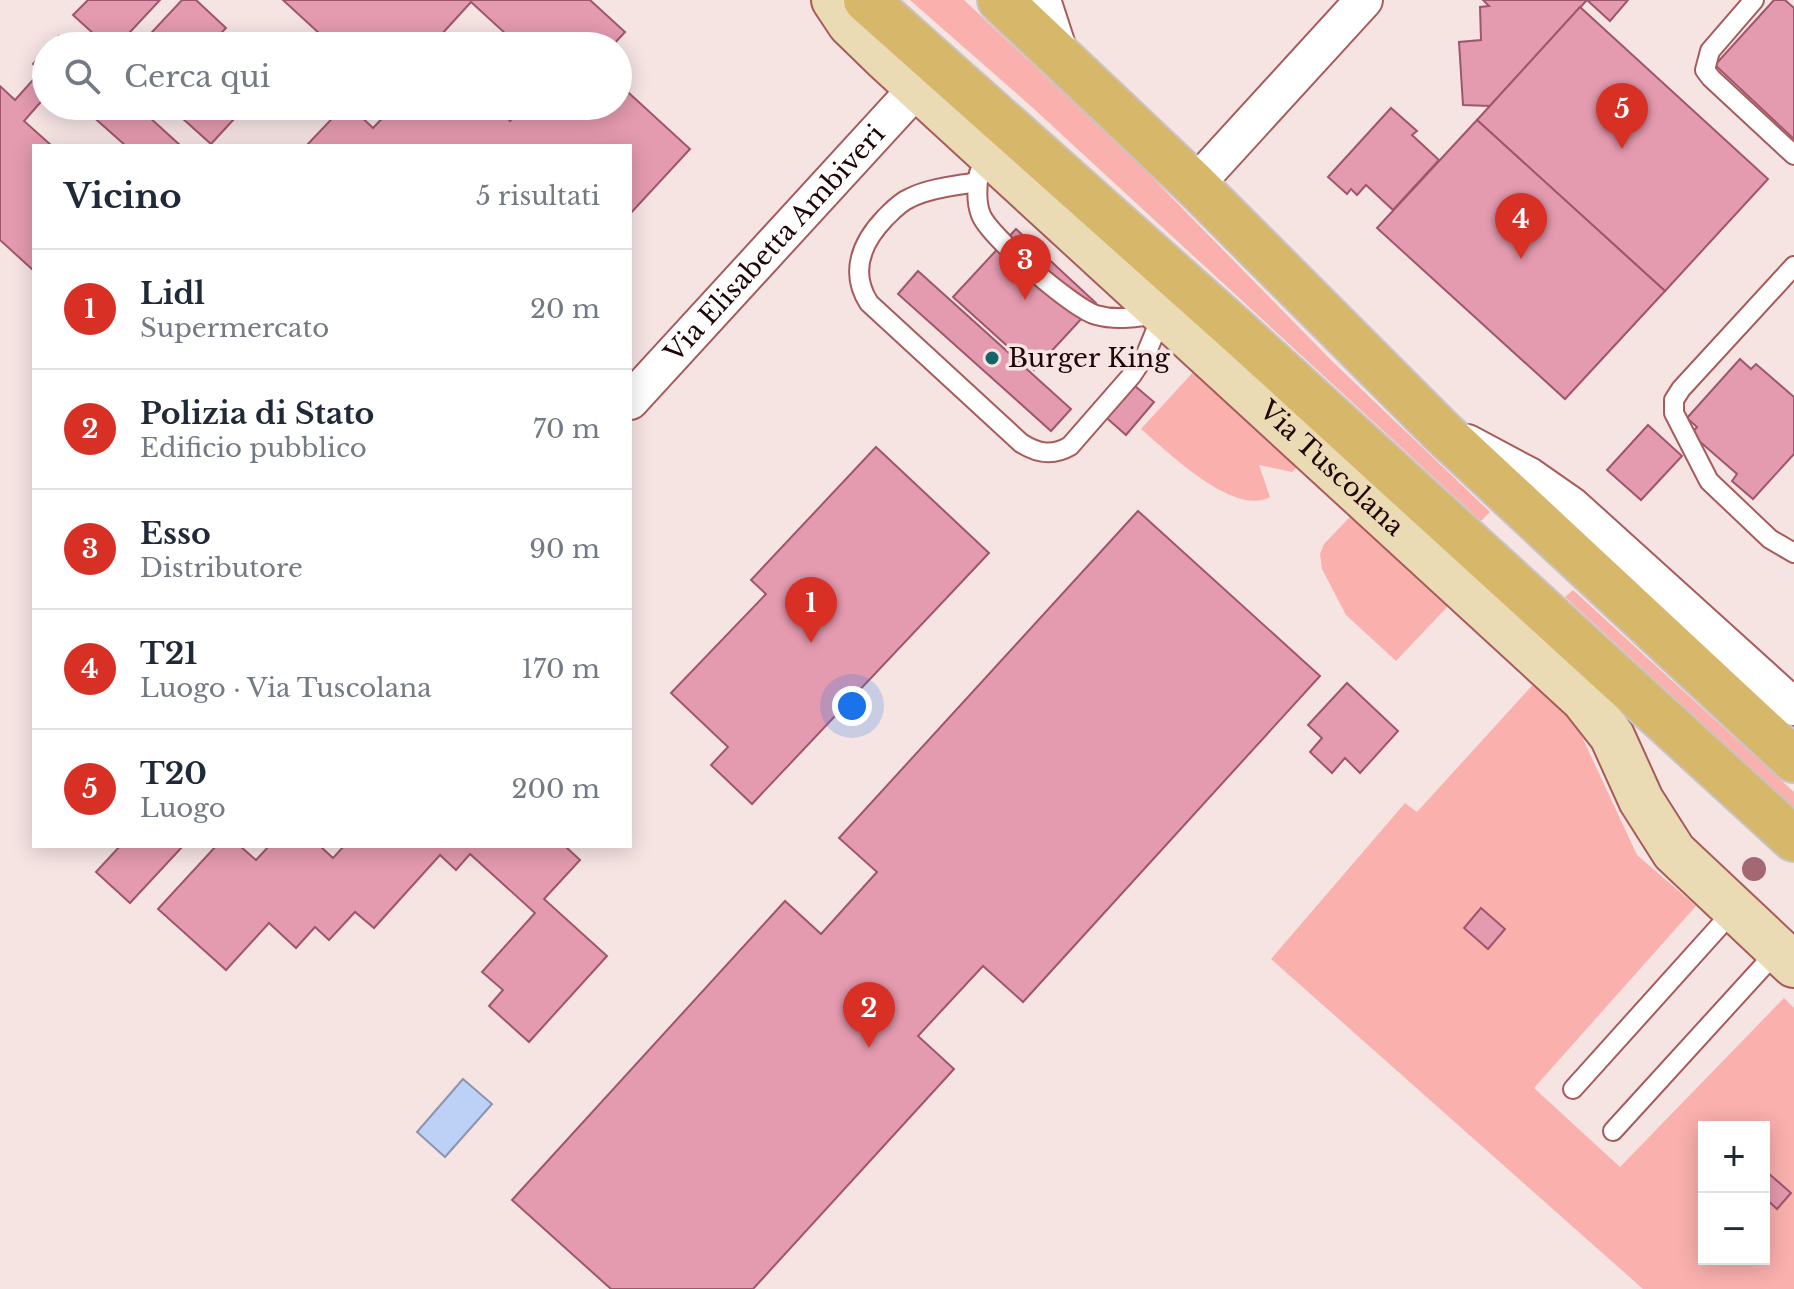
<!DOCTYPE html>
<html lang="it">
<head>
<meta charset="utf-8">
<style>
	:root { --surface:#fff; --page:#f6f6f7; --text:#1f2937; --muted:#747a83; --line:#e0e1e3; --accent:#d93025 }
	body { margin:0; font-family:"Libre Baskerville",serif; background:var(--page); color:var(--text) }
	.controls { position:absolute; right:24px; bottom:24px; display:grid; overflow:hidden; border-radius:0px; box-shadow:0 4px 20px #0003 }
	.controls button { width:72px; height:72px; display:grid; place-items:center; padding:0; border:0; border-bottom:2px solid var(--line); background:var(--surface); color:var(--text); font:40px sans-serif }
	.you { position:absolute; left:852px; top:706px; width:28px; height:28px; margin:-20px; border:6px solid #fff; border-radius:50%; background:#1a73e8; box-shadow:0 0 0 12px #1a73e833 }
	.badge { display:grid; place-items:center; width:52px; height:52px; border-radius:50%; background:var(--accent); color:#fff; font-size:26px; font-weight:700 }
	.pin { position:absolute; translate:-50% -66px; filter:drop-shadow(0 2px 4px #0008) }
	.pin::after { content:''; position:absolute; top:42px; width:28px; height:24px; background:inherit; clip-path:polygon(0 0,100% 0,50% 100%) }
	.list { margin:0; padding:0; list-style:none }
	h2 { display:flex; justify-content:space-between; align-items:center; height:104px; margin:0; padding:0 32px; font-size:34px }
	h2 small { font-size:26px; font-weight:400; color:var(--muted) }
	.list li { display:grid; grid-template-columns:52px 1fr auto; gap:24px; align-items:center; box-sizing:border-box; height:120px; padding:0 32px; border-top:2px solid var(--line) }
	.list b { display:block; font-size:30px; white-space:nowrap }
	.list p { margin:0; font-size:26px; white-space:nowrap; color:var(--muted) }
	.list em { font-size:26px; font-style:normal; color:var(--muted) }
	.icon { flex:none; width:44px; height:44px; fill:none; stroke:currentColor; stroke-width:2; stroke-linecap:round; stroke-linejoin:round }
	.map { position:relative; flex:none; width:1794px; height:1289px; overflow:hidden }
	.search { position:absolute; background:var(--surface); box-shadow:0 4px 20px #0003; left:32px; top:32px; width:600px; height:88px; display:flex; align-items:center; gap:20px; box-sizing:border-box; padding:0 28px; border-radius:44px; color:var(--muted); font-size:30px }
	.panel { position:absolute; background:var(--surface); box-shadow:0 4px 20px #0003; left:32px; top:144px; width:600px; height:704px; border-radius:0px }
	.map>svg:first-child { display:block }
	.green { fill:#fab0ad; fill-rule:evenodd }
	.water { fill:#bcd1f5; stroke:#8d94ad; stroke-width:2 }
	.building { fill:#e49aaf; stroke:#9f566d; stroke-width:2 }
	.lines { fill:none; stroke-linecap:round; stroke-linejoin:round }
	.lane-casing { stroke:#a75c5b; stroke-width:22 }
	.street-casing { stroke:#a75c5b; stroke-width:40 }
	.secondary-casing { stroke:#a75c5b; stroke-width:48 }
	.primary-casing { stroke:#c9c3c3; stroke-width:48 }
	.lane { stroke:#fff; stroke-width:18 }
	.street { stroke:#fff; stroke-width:36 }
	.secondary { stroke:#ebdbb4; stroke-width:44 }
	.primary { stroke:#d7b86a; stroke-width:44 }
	.tree { fill:#a36871 }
	.poi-dot { fill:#156469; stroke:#f6e4e3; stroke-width:3 }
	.labels { text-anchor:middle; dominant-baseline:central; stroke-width:7; stroke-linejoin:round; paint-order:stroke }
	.street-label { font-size:26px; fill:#200506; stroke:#f6e4e3 }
	.poi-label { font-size:26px; fill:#200506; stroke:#f6e4e3; text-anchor:start }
</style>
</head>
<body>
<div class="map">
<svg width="1794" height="1289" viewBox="0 0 1794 1289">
	<rect width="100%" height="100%" fill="#f6e4e3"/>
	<g class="green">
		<polygon points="910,0 964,0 1133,158 1333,362 1490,512 1481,521 1033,108"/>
		<path d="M 1195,370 L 1297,467 L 1292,472 L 1259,465 L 1270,497 C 1234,517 1168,452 1141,429 Z"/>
		<polygon points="1350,517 1375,539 1378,537 1448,606 1396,661 1346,615 1322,569 1320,554 1324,544"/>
		<polygon points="1573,590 1794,792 1794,808 1565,597"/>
		<path d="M 1538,679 L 1570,711 L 1637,855 L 1696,906 L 1534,1088 L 1620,1167 L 1784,998 L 1794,1008 L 1794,1289 L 1643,1289 L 1271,959 L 1405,803 L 1417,812 ZM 1704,1127 L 1764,1127 L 1764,1259 L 1704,1259 Z"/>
	</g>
	<polygon class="water" points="463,1079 492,1104 445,1157 417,1132"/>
	<g class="building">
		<polygon points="88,0 160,0 117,46 107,46 73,15"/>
		<polygon points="182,0 196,0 226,28 209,46 139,46"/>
		<polygon points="283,0 590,0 625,32 612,46 519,46 471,2 431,46 333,46"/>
		<polygon points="1483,0 1628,0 1610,21 1587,0 1490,106 1463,105 1459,42 1481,40 1480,7 1489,6"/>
		<polygon points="1774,0 1785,0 1794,8 1794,139 1715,65"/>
		<polygon points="1580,7 1768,179 1665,291 1477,120"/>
		<polygon points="59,36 70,46 50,46"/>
		<polygon points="46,50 46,96 24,121 52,146 34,146 34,271 0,240 0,86 15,100 41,71 33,64"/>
		<polygon points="618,83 690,149 630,214 630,146 306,146 344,106 350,106 373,128 394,106 494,106 510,121 524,106 618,106"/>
		<polygon points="81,106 137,106 181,146 126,146"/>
		<polygon points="175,106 246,106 211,144 172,109"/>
		<polygon points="1391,108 1417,131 1412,135 1439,160 1393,210 1366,185 1357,195 1351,189 1347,194 1328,177"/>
		<polygon points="1477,120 1665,291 1565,399 1377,228"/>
		<polygon points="1016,229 1096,303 1034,370 953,297"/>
		<polygon points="918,271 1071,409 1051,431 898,294"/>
		<polygon points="1740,359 1751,369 1756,364 1794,397 1794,454 1753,499 1732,481 1737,474 1691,434 1697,427 1687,418"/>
		<polygon points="1129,381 1154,402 1126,435 1101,413"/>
		<polygon points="1648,425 1682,456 1641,500 1607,470"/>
		<polygon points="876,447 989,553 752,804 711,765 728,747 671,693 766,594 751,580"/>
		<polygon points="1138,511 1320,676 1023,1002 983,966 918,1036 954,1069 753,1289 611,1289 512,1200 785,901 821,934 877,872 839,838"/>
		<polygon points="1347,683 1398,731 1360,773 1345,758 1332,773 1310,752 1322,738 1308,725"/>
		<polygon points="120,846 183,846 130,903 96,872"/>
		<polygon points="216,846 240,846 256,860 269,846 320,846 333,858 344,846 565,846 580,860 544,899 607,956 529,1042 489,1006 503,990 482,972 535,913 470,854 456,870 440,855 374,928 355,912 329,940 315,927 296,948 269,923 226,970 158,909"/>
		<polygon points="1481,908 1505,929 1488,949 1464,928"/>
		<polygon points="1768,1173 1791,1193 1777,1209 1764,1197 1764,1177"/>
	</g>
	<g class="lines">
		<g class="lane-casing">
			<g id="lane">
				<polyline points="1754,0 1710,51 1705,70 1711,78 1794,155"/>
				<path d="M 979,173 C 977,186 976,203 981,215 C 990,237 1073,308 1096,315 C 1117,321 1136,317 1157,314"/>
				<path d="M 977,182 C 955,186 930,188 910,198 C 900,202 892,211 885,218 C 862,242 849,272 869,303 L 1021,443 C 1038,454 1053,456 1070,446 L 1132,375 L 1146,354 L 1163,313"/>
				<polyline points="1794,266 1681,389 1674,400 1674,413 1709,481 1770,539 1794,553"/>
				<polyline points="1573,1089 1735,909"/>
				<polyline points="1613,1131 1778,950"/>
			</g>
		</g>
		<g class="street-casing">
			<g id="street">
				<polyline points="1042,0 1060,55"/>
				<polyline points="1195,185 1364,0"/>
				<path id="s1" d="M 630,401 L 918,87"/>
				<polyline points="1467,443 1529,476 1572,506 1794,707"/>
			</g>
		</g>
		<g class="secondary-casing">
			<g id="secondary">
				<path id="s2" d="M 834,0 L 850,24 L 885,58 L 1583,699 L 1612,736 L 1641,800 L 1674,852 L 1794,965"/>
			</g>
		</g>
		<g class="primary-casing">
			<g id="primary">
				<polyline points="866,0 1236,330 1794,839"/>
				<polyline points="1000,0 1195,185 1442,432 1794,760"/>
			</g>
		</g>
		<use href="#lane" class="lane"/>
		<use href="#street" class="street"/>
		<use href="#secondary" class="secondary"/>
		<use href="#primary" class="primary"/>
	</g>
	<circle class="tree" cx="1754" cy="869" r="12"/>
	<circle class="poi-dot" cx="992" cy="358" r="8"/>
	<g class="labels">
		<g class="street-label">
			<text stroke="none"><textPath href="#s1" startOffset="214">Via Elisabetta Ambiveri</textPath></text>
			<text stroke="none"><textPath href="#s2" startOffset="684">Via Tuscolana</textPath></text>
		</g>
		<g class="poi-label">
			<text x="1008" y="358">Burger King</text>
		</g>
	</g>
</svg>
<div class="controls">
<button>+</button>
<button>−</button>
</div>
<div class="you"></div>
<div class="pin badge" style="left:811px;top:643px">1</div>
<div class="pin badge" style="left:869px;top:1048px">2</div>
<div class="pin badge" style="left:1025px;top:300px">3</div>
<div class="pin badge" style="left:1521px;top:259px">4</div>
<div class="pin badge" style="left:1622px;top:149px">5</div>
<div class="search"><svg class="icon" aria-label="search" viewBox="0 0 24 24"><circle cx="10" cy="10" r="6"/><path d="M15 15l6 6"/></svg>Cerca qui</div>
<section class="panel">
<h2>Vicino<small>5 risultati</small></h2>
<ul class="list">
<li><span class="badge">1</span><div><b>Lidl</b><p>Supermercato</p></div><em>20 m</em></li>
<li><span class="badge">2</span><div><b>Polizia di Stato</b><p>Edificio pubblico</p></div><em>70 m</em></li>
<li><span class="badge">3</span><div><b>Esso</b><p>Distributore</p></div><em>90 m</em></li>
<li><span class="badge">4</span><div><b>T21</b><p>Luogo · Via Tuscolana</p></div><em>170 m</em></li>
<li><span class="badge">5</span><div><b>T20</b><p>Luogo</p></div><em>200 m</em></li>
</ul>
</section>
</div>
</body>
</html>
